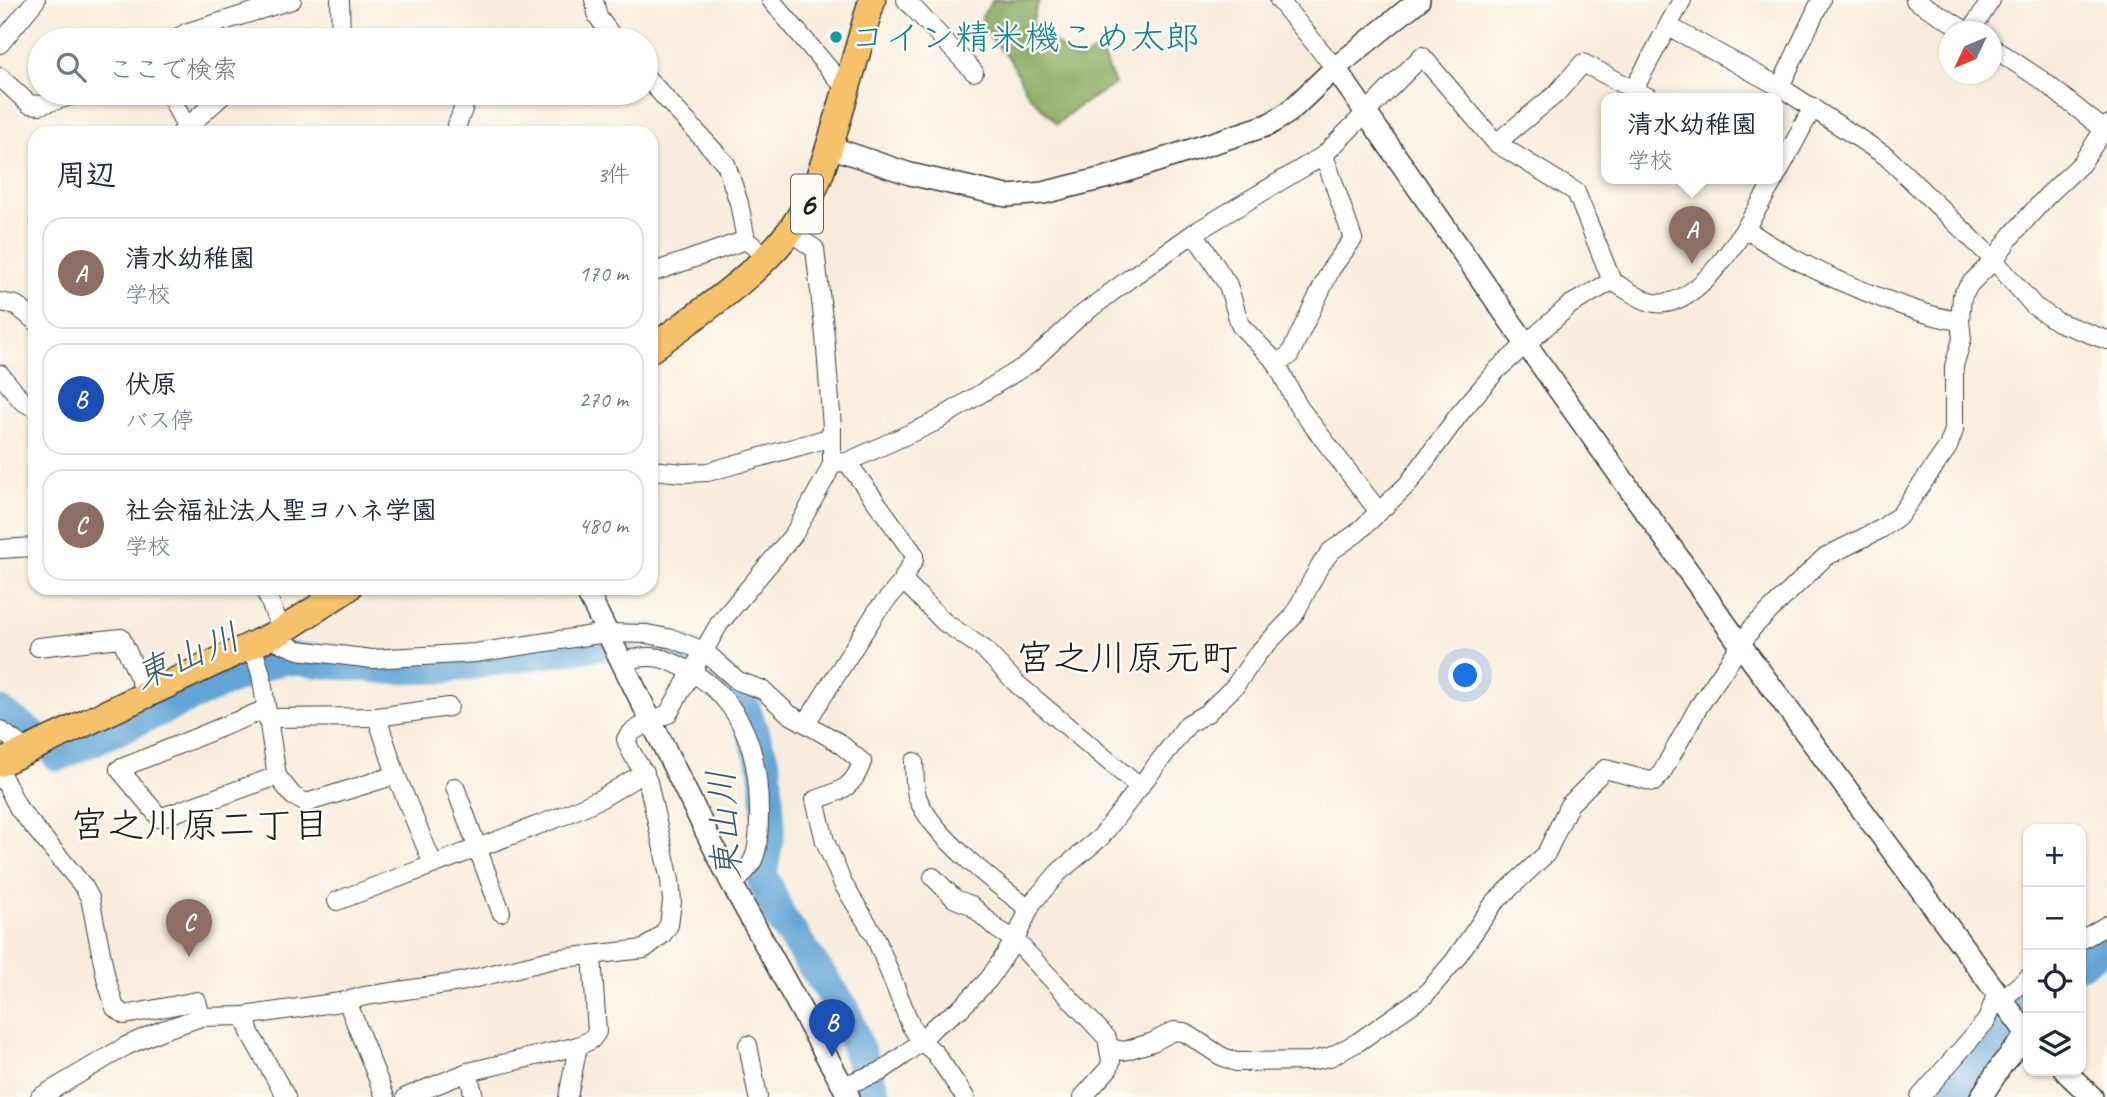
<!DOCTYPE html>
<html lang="ja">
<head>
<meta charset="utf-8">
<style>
	:root { --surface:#fff; --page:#f6f6f7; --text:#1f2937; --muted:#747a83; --line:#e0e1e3; --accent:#d1495b }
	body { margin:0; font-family:Caveat,"Klee One",sans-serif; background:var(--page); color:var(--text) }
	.controls { position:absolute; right:21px; bottom:21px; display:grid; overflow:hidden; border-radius:14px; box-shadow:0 2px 5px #0004 }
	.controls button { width:63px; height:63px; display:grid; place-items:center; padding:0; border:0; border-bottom:2px solid var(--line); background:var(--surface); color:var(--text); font:35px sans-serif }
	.compass { position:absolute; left:1939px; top:21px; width:63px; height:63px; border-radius:50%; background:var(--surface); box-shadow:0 2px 5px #0004; rotate:226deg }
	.you { position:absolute; left:1466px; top:676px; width:24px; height:24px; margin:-18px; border:5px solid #fff; border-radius:50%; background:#1a73e8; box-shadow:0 0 0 10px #1a73e833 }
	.badge { display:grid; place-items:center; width:46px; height:46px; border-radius:50%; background:var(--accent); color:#fff; font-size:23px; font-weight:700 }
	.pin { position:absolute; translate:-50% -58px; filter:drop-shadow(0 2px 4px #0008) }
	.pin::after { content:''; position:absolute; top:37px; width:24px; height:21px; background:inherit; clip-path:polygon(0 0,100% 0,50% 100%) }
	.popup { position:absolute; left:1601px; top:93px; width:182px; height:91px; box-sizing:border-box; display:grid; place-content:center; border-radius:14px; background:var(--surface); filter:drop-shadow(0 2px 5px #0005); font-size:23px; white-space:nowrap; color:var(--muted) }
	.popup b { font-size:26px; color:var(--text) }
	.popup::after { content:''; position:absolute; left:50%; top:100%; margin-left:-14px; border:14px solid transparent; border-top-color:var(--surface) }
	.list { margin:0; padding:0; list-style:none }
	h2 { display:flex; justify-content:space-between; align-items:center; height:91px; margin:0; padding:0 28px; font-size:30px }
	h2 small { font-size:23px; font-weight:400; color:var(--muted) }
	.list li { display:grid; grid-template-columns:46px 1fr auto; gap:21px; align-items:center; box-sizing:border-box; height:112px; margin:0 14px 14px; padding:0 14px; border:2px solid var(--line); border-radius:21px }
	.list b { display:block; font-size:26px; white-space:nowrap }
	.list p { margin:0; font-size:23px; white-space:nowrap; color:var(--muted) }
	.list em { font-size:23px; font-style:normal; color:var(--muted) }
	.icon { flex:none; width:38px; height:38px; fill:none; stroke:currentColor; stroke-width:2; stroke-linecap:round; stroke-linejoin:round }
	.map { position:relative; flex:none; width:2107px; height:1097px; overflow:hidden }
	.search { position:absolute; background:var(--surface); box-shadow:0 2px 5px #0004; left:28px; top:28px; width:630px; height:77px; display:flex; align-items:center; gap:18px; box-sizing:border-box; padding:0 24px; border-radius:38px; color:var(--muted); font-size:26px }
	.panel { position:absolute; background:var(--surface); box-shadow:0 2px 5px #0004; left:28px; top:126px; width:630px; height:469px; border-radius:21px }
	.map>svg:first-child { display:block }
	.forest { fill:#85a75c; stroke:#50623c; stroke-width:2 }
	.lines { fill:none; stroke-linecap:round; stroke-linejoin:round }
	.river { stroke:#62a5d6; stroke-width:33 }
	.minor-casing { stroke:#3d3b39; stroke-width:20 }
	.tertiary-casing { stroke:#3d3b39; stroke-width:24 }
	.primary-casing { stroke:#3d3b39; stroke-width:29 }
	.minor { stroke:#fff; stroke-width:18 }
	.tertiary { stroke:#fff; stroke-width:21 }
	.primary { stroke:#f5c16b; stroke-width:26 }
	.culture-dot { fill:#0f9aa8; stroke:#fdfcf7; stroke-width:2.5 }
	.labels { text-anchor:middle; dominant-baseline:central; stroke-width:5; stroke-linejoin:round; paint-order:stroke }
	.shield { fill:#fdfcf7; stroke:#605f5e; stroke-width:2 }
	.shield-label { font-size:33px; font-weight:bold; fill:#1c1c1c }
	.culture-label { font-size:35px; fill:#0d838f; stroke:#fdfcf7; text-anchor:start }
	.water-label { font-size:37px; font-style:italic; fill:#3c5a70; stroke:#fdfcf7 }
	.neighbourhood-label { font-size:37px; fill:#1c1c1c; stroke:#fdfcf7 }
</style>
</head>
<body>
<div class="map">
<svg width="2107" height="1097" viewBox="0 0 2107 1097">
	<rect width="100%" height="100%" fill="#fdfcf7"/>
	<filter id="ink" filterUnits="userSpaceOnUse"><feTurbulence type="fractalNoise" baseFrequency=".0143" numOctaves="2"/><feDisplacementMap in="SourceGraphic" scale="14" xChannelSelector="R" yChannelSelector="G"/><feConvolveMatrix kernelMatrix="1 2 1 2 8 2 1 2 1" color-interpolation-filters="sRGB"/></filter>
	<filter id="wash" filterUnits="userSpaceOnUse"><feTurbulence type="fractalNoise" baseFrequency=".00686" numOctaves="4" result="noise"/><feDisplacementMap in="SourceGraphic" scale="28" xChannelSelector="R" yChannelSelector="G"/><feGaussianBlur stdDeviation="1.57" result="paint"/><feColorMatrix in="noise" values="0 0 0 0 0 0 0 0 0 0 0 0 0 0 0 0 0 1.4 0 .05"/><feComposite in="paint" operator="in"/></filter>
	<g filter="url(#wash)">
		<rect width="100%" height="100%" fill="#f8eddc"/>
		<polygon class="forest" points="993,0 1039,0 1032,23 1071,56 1082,59 1095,51 1102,54 1115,84 1075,109 1057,124 1028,94 1010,60 980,25 983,15"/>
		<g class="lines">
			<g class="river">
				<polyline points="0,713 32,735"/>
				<polyline points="58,755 258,666 283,658 390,668 446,667 589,645 650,640 687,654 716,675 744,709 765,767 769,827 761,874 780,917 844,1010 875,1097"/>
				<polyline points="2081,962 2107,944"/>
				<polyline points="1950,1097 2004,1027 2028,1004"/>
			</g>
		</g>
	</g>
	<g filter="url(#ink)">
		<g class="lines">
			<g class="minor-casing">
				<g id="minor">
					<polyline points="340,0 341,40"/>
					<polyline points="594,0 598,17 615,40"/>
					<polyline points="771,0 846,89"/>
					<polyline points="906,0 974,72"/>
					<polyline points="1279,0 1335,68"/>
					<polyline points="1915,0 1968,32"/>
					<polyline points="1668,26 1780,87 1886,156 1994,260 2034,306 2058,322 2107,340"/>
					<polyline points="1970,32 1991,0"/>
					<polyline points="173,40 188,32 292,0"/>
					<polyline points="0,44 36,0"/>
					<polyline points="1992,47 2043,81 2103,129"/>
					<polyline points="0,77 29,104 40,105 81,93"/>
					<polyline points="646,77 726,164 739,203 746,240 767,257"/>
					<polyline points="1780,87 1821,0"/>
					<polyline points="1634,89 1682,0"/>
					<polyline points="169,93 186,127"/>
					<polyline points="181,133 225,93"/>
					<polyline points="454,133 469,93"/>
					<polyline points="1778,173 1813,107"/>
					<path d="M 1746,229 C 1791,261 1840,283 1892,302 C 1915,310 1936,318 1960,321"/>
					<polyline points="1194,233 1228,285 1240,325 1276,362 1298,406 1379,512"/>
					<polyline points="651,273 746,240"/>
					<polyline points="1612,281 1576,192 1496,143 1556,94 1583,63 1650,98"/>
					<polyline points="0,302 16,305 35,321"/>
					<polyline points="1276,362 1289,356 1331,269 1353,239 1324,155"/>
					<polyline points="0,374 22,401 35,408"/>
					<polyline points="847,462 914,554 914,560 904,577 906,583 944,622 984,649 1017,684 1138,786"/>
					<polyline points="832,463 847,462 933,423 1030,363 1079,317 1129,279 1194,233 1324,155 1422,56 1496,143"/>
					<polyline points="651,470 684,473 708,472 832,437"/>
					<polyline points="0,549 35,547"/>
					<polyline points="264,588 282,631"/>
					<path d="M 268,638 L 298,650 L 372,659 L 475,653 L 606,633 L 647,634 L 673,639 L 704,651 L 738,681 L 763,690 L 789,714 L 838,742 L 862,762 C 853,789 840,791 815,800 L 825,841 L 843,884 L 875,936 L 911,1026 L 921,1041 L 935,1053 L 965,1097"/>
					<polyline points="252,646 261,674 277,776 293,796 306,803 396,775"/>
					<polyline points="38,647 121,638 147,695"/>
					<path d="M 621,662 C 652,652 666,657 693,673 C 744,704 759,754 759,812 C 759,825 759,843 755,855 C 752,866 740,877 733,886"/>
					<polyline points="266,709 119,769 160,818 277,776"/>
					<polyline points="377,717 396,775 433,864"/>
					<polyline points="268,718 377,717 449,707"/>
					<polyline points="806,723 877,611 904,580"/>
					<polyline points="0,730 19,744 25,752"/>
					<path d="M 914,762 C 915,773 914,789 918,799 C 934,837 996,884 1029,909"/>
					<polyline points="0,772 19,809 84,887 90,898 106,978 115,1008 125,1015 197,1001 201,1017"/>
					<polyline points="455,787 501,912"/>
					<polyline points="933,877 955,899 971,905 997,929 1015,940 1107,1038 1111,1061 1109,1068 1083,1097"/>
					<polyline points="337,901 565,815 602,798 645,772"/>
					<polyline points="2081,940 2107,925"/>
					<polyline points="2002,999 2028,978"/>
					<polyline points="347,1001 385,1097"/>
					<polyline points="244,1016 251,1035 286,1097"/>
					<polyline points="748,1045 758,1097"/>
					<polyline points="1110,1048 1124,1051 1153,1042 1174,1031 1184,1032 1221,1056 1236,1062 1310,1061 1330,1057 1358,1042 1425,995 1454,961 1494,903 1546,854 1569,805 1605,769 1654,782 1661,774 1699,706 1753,627 1825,557 1881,529 1900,515 1948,447 1954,430 1954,366 1962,339 1960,321 1962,296 1970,284 1994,260 2012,235 2047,196 2081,164 2107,125"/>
					<polyline points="468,1072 474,1097"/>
					<path d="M 842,1086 L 880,1072 L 904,1055 L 921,1041 L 934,1027 L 961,1008 L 989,979 L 1015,940 L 1032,903 L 1059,872 L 1101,837 L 1188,724 L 1207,713 L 1235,686 L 1258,653 L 1293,617 L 1319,567 L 1331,551 L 1357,533 L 1408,484 L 1460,413 L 1497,370 L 1570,305 L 1612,281 C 1624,288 1637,298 1650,302 C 1700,317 1755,213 1775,178"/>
					<path d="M 40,1097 L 126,1046 L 160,1031 L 201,1017 L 244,1016 L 347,1001 L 365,996 L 460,982 L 554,959 L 644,949 L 662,935 L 669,925 L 672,901 L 670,880 L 648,782 C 642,766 630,755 626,739 L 632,732 L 650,721 L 668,714 L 719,624 L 794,534 L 828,473 L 832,463 L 832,427 L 825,336 L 815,249 L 789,231"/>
					<polyline points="406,1097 468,1072 578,1046"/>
					<polyline points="568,1097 578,1046 591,1040 597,1032 592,955"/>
					<polyline points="1920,1097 1987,1020 1997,992"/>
				</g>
			</g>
			<g class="tertiary-casing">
				<g id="tertiary">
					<polyline points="1335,68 1526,344 1740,644 2028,1035"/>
					<polyline points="830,147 910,174 1007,196 1043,193 1108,177 1268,125 1289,112 1335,68 1419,0"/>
					<polyline points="585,588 733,886 849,1097"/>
					<polyline points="2065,1071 2092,1097"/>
					<polyline points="1981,1097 2003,1063 2028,1034"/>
				</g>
			</g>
			<g class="primary-casing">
				<g id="primary">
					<path d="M 651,349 C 699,313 753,279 790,231 C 817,195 828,151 841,108 C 851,72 862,36 872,0"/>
					<polyline points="0,763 282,631 348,588"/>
				</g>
			</g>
			<use href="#minor" class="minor"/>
			<use href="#tertiary" class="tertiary"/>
			<use href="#primary" class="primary"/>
		</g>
	</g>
	<circle class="culture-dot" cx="836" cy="37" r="7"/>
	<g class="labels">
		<rect class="shield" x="791" y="174.5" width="32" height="59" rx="5"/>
		<g class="shield-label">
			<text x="807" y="204">6</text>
		</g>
		<g class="culture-label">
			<text x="850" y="37">コイン精米機こめ太郎</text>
		</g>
		<g class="water-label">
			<text transform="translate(187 656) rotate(-23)">東山川</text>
			<text transform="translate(724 825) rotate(-94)">東山川</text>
		</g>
		<g class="neighbourhood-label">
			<text x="1127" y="657">宮之川原元町</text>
			<text x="200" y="824">宮之川原二丁目</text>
		</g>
	</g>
</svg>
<div class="controls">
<button>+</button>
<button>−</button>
<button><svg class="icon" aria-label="locate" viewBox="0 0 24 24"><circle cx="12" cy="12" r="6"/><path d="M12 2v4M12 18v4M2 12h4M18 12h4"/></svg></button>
<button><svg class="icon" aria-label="layers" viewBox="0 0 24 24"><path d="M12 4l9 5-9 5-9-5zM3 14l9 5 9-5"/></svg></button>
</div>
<svg class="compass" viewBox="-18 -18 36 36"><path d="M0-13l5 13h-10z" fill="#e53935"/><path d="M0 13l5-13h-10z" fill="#747a83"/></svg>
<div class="you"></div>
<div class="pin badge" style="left:1692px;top:264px;background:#8d6e63">A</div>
<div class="popup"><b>清水幼稚園</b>学校</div>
<div class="pin badge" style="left:832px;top:1057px;background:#1a4fb4">B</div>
<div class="pin badge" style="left:189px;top:957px;background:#8d6e63">C</div>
<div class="search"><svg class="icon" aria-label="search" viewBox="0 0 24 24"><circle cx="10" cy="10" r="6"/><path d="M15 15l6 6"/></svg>ここで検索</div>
<section class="panel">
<h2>周辺<small>3件</small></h2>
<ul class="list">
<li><span class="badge" style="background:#8d6e63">A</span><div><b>清水幼稚園</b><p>学校</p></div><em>170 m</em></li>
<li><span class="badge" style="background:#1a4fb4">B</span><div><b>伏原</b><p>バス停</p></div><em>270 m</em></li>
<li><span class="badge" style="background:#8d6e63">C</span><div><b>社会福祉法人聖ヨハネ学園</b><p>学校</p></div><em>480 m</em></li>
</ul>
</section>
</div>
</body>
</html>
